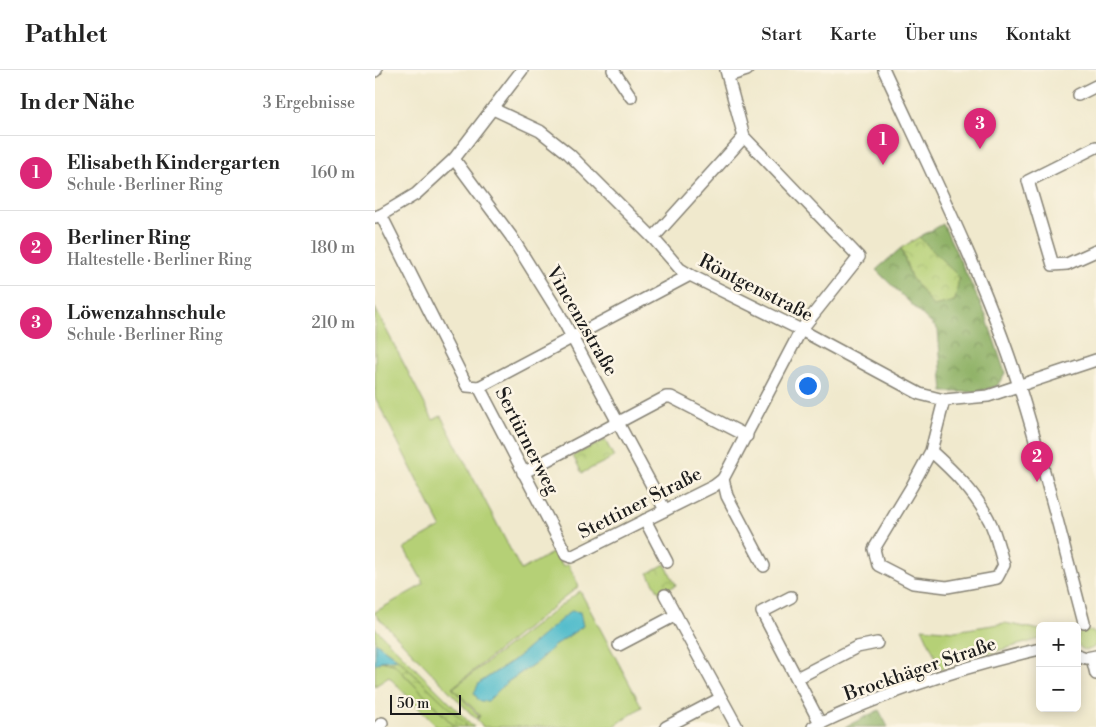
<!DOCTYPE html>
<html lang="de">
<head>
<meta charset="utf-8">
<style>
	:root { --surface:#fff; --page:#f6f6f6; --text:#222; --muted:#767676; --line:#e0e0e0; --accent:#db2777 }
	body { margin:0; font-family:"Libre Bodoni",serif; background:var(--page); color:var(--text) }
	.controls { position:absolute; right:15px; bottom:15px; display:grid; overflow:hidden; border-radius:8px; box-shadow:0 2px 12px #0003 }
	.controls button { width:45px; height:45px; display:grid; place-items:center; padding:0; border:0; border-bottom:1px solid var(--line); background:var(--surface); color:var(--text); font:25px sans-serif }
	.scale { position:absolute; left:15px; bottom:12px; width:71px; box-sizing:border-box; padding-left:5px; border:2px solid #1c1c1c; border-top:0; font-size:14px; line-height:18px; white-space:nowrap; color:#1c1c1c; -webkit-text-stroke:4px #fcf5e5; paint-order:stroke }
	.you { position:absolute; left:432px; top:315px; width:18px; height:18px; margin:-12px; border:4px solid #fff; border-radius:50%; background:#1a73e8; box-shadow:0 0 0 8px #1a73e833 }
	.badge { display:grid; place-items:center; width:32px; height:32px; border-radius:50%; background:var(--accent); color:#fff; font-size:16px; font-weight:700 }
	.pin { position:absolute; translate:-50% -41px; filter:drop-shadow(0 1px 2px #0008) }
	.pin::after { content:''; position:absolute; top:26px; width:18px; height:15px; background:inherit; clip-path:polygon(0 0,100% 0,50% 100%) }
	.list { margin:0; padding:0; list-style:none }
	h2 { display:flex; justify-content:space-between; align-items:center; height:65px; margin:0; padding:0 20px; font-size:21px }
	h2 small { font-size:16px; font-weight:400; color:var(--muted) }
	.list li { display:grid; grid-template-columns:32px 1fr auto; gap:15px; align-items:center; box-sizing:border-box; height:75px; padding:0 20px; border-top:1px solid var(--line) }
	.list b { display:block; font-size:19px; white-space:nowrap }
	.list p { margin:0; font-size:16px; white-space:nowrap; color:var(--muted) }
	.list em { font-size:16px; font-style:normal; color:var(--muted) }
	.map { position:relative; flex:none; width:721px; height:657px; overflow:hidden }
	header { display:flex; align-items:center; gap:30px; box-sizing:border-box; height:70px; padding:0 25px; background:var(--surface); border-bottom:1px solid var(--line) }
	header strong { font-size:24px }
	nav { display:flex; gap:28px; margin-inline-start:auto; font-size:18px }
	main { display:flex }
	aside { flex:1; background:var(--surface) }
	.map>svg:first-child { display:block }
	.green { fill:#b5d076; stroke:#687649; fill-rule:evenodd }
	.forest { fill:url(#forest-crowns); stroke:#566742 }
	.wetland { fill:url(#wetland-marsh); stroke:#687649 }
	.park { fill:url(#park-crowns); stroke:#687649 }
	.water { fill:#50bbcb; stroke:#366c74 }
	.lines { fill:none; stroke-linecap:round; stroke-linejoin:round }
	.minor-casing { stroke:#868274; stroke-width:14 }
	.minor { stroke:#fff; stroke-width:11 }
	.labels { text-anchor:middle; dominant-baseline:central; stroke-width:5; stroke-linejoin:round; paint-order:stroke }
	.street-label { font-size:19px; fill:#1c1c1c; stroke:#fcf5e5 }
</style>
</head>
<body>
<header>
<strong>Pathlet</strong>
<nav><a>Start</a><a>Karte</a><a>Über uns</a><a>Kontakt</a></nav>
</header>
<main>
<aside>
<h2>In der Nähe<small>3 Ergebnisse</small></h2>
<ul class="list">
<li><span class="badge">1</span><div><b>Elisabeth Kindergarten</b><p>Schule · Berliner Ring</p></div><em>160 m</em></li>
<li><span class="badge">2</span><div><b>Berliner Ring</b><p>Haltestelle · Berliner Ring</p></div><em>180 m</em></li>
<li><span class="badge">3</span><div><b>Löwenzahnschule</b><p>Schule · Berliner Ring</p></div><em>210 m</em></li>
</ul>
</aside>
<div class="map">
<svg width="721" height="657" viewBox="0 0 721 657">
	<defs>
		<pattern id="forest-crowns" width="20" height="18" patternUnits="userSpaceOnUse" patternTransform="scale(1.25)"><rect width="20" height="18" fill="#90b267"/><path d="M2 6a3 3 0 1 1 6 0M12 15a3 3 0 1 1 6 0" fill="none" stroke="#759054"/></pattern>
		<pattern id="wetland-marsh" width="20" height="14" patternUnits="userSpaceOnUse" patternTransform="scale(1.25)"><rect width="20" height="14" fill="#b5d076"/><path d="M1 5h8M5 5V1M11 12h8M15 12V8" fill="none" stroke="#9bb266"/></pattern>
		<pattern id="park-crowns" width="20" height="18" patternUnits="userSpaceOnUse" patternTransform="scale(1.25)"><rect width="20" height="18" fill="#b5d076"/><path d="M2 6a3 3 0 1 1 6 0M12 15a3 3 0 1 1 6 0" fill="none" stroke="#9bb266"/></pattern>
	</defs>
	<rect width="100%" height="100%" fill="#fcf5e5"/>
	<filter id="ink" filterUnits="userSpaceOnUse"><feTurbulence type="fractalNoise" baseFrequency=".02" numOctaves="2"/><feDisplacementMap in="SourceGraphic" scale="10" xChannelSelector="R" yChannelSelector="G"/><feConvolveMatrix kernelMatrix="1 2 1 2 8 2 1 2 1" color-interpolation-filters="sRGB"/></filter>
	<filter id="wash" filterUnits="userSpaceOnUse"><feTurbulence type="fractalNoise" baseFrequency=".0096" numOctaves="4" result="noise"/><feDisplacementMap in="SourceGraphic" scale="20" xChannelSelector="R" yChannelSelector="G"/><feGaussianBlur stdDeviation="1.12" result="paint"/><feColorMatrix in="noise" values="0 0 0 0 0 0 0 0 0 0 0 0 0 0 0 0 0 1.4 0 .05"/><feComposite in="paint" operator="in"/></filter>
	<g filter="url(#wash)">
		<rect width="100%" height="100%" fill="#f0e9cd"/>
		<g class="green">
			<polygon points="0,238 58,350 66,346 146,500 179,482 188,497 193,494 204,516 77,618 104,646 101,649 0,544 0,542 49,514 29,478 66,457 0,327"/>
			<path d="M 205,521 L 267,637 L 238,657 L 108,657 L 102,651 L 105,645 L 78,618 ZM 208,556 L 179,576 L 163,591 L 131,613 L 113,631 L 104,613 L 139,590 Z"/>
			<polygon points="630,553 665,560 665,569 582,592 566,599 547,558 580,561"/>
			<polygon points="0,558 99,657 90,657 90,654 23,589 0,572"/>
			<circle cx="712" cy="570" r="10"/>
			<polygon points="6,591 19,594 80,657 62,657 14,607 0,616 0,595"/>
		</g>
		<g class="forest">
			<polygon points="568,154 611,246 630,303 622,316 603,322 568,322 563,260 501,200 526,178 536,207 584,207 544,167"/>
			<polygon points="504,640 513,657 470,657"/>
		</g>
		<polygon class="wetland" points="16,589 23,589 91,654 90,657 80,657 19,594 6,591"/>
		<g class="park">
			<polygon points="544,167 584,207 580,231 558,236 536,207 526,178"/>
			<polygon points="230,370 239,387 207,403 198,386"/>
			<polygon points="290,494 301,515 285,524 273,503"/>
		</g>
		<g class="water">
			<polygon points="196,541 205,542 208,556 179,576 163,591 131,613 113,631 104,631 99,623 104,613 139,590"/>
			<polygon points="0,572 23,589 6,591 0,595"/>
		</g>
	</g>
	<g filter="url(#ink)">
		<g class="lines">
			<g class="minor-casing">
				<g id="minor">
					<polyline points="238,0 256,27"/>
					<polyline points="351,0 369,67 484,187 426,260 348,409 352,426 389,496"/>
					<path d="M 509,0 C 557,104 609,207 644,316 C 669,394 688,474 709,553"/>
					<polyline points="0,1 1,0"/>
					<polyline points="353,6 372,0"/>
					<polyline points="703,25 721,16"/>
					<polyline points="118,39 165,61 194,84 278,168 305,199 315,205 426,260 545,324 569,330 613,326 721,290"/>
					<polyline points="721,77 653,111 678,195 692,194 721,181"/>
					<polyline points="79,89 136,166 184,243 290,440"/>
					<polyline points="6,145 92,316 104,317"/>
					<polyline points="0,147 6,145 41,124 79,89 147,0"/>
					<polyline points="278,168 369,67"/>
					<polyline points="104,317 188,478 191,485 196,487 339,416 348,409"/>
					<polyline points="104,317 315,205"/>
					<path d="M 556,381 C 578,401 600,422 614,450 C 621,463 624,480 629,495 L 622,508 L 572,517 L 538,513 L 503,495 L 499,479 L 537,416 L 556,381 L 569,330"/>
					<polyline points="148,403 291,327 296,327 372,366"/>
					<polyline points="270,450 292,492"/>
					<polyline points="290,525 362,657"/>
					<polyline points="416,527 387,542 445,653"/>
					<polyline points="244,575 301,545"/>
					<polyline points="702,585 711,588 721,586"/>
					<polyline points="717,588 721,604"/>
					<polyline points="422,608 482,577 502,573"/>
					<polyline points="3,657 7,653"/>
					<polyline points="291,657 346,628"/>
					<path d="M 438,657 C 510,622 587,597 665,579"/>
				</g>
			</g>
			<use href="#minor" class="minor"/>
		</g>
	</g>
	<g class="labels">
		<g class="street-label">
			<text transform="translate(381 218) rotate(27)">Röntgenstraße</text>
			<text transform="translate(207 251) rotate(60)">Vincenzstraße</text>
			<text transform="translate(152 371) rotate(63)">Sertürnerweg</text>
			<text transform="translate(265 433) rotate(-27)">Stettiner Straße</text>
			<text transform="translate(545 599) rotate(-19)">Brockhäger Straße</text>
		</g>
	</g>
</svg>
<div class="controls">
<button>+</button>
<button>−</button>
</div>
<div class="scale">50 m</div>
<div class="you"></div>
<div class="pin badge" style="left:508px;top:95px">1</div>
<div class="pin badge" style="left:662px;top:412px">2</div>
<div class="pin badge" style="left:605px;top:79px">3</div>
</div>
</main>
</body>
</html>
